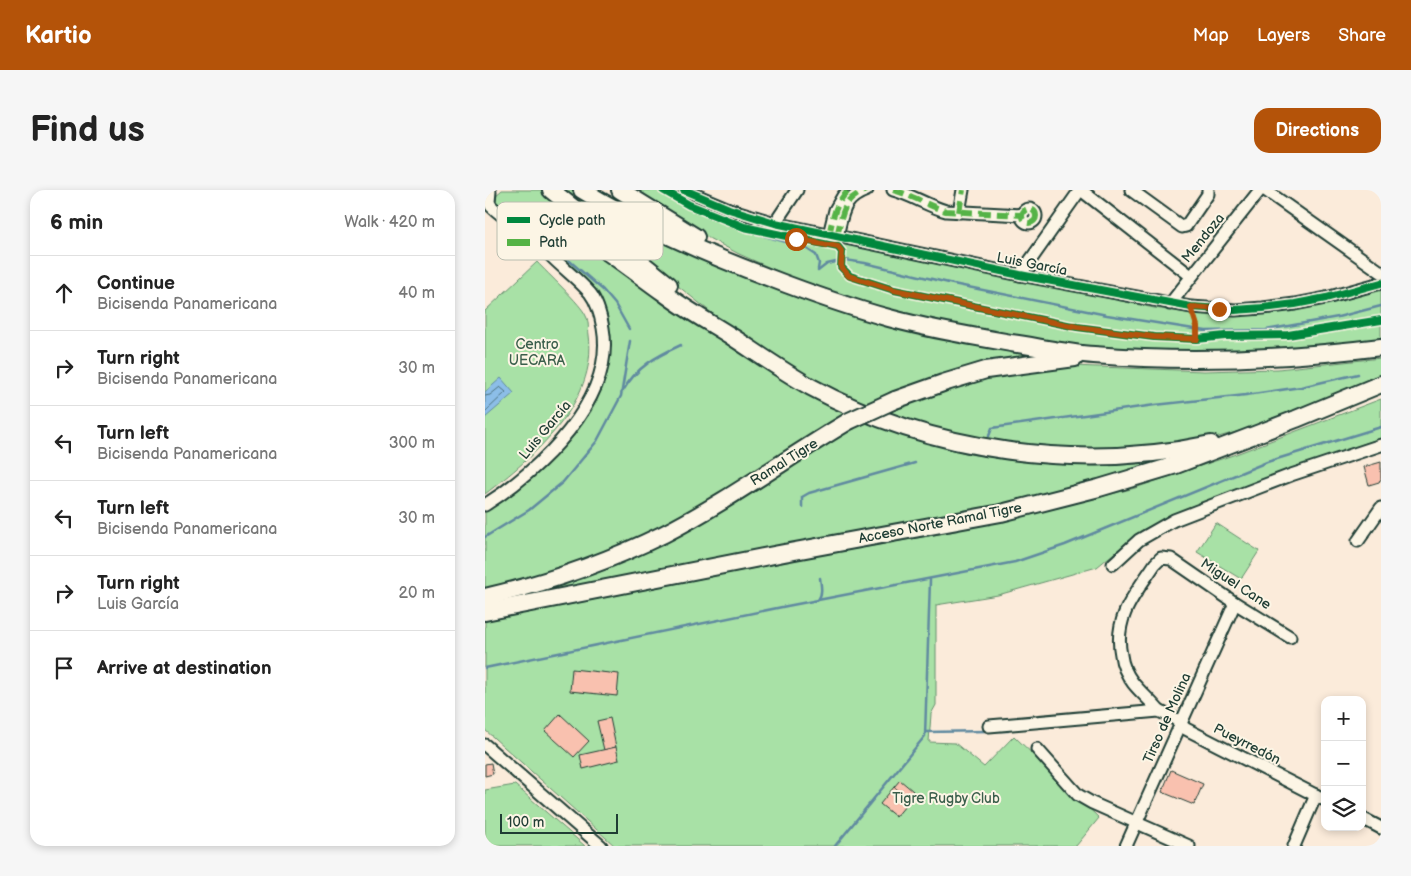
<!DOCTYPE html>
<html lang="en">
<head>
<meta charset="utf-8">
<style>
	:root { --surface:#fff; --page:#f6f6f6; --text:#222; --muted:#767676; --line:#e0e0e0; --accent:#b45309 }
	body { margin:0; font-family:"Balsamiq Sans",sans-serif; background:var(--page); color:var(--text) }
	.controls { position:absolute; right:15px; bottom:15px; display:grid; overflow:hidden; border-radius:10px; box-shadow:0 2px 8px #0003 }
	.controls button { width:45px; height:45px; display:grid; place-items:center; padding:0; border:0; border-bottom:1px solid var(--line); background:var(--surface); color:var(--text); font:25px sans-serif }
	.scale { position:absolute; left:15px; bottom:12px; width:118px; box-sizing:border-box; padding-left:5px; border:2px solid #1f3d34; border-top:0; font-size:14px; line-height:18px; white-space:nowrap; color:#1f3d34; -webkit-text-stroke:4px #fcf5e5; paint-order:stroke }
	.stop { position:absolute; width:15px; height:15px; margin:-11px; border:4px solid #b45309; border-radius:50%; background:#fff }
	.stop.end { background:#b45309; border-color:#fff; box-shadow:0 1px 5px #0008 }
	.list { margin:0; padding:0; list-style:none }
	h2 { display:flex; justify-content:space-between; align-items:center; height:65px; margin:0; padding:0 20px; font-size:21px }
	h2 small { font-size:16px; font-weight:400; color:var(--muted) }
	.list li { display:grid; grid-template-columns:32px 1fr auto; gap:15px; align-items:center; box-sizing:border-box; height:75px; padding:0 20px; border-top:1px solid var(--line) }
	.list b { display:block; font-size:19px; white-space:nowrap }
	.list p { margin:0; font-size:16px; white-space:nowrap; color:var(--muted) }
	.list em { font-size:16px; font-style:normal; color:var(--muted) }
	.icon { flex:none; width:28px; height:28px; fill:none; stroke:currentColor; stroke-width:2; stroke-linecap:round; stroke-linejoin:round }
	.map { position:relative; flex:none; width:896px; height:656px; overflow:hidden; border-radius:15px }
	header { display:flex; align-items:center; gap:30px; box-sizing:border-box; height:70px; padding:0 25px; background:var(--accent); color:#fff }
	header strong { font-size:24px }
	nav { display:flex; gap:28px; margin-inline-start:auto; font-size:18px }
	.intro { display:flex; align-items:center; justify-content:space-between; box-sizing:border-box; height:120px; padding:0 30px }
	h1 { margin:0; font-size:35px }
	.button { padding:12px 22px; border-radius:15px; background:var(--accent); color:#fff; font-size:18px; font-weight:700 }
	main { display:flex; gap:30px; padding:0 30px }
	aside { flex:1; background:var(--surface); border-radius:15px; box-shadow:0 2px 8px #0003 }
	.map>svg:first-child { display:block }
	.green { fill:#a8e1a6; stroke:#648f6d }
	.water { fill:#8cbee8; stroke:#608aa0 }
	.lines { fill:none; stroke-linecap:round; stroke-linejoin:round }
	.shore { stroke:#4b717c; stroke-width:1 }
	.stream { stroke:#608aa0; stroke-width:2.5 }
	.building { fill:#f9c1af; stroke:#1f3d34 }
	.minor-casing { stroke:#1f3d34; stroke-width:15 }
	.highway-casing { stroke:#1f3d34; stroke-width:20 }
	.minor { stroke:#fcf5e5; stroke-width:11 }
	.highway { stroke:#fcf5e5; stroke-width:16 }
	.highway-bridge-casing { stroke:#1f3d34; stroke-width:20; stroke-linecap:butt }
	.highway-bridge { stroke:#fcf5e5; stroke-width:16 }
	.quiet { stroke:#55b346; stroke-width:6; stroke-dasharray:12 6; stroke-linecap:butt }
	.cycleway-casing { stroke:#fcf5e5; stroke-width:11 }
	.cycleway { stroke:#00873e; stroke-width:8 }
	.route { stroke:#b45309; stroke-width:6 }
	.labels { text-anchor:middle; dominant-baseline:central; stroke-width:4; stroke-linejoin:round; paint-order:stroke }
	.street-label { font-size:14px; fill:#1f3d34; stroke:#fcf5e5 }
	.park-label { font-size:14px; fill:#3a5e4b; stroke:#fcf5e5 }
	.key { fill:#fcf5e5; stroke:#babeb0; stroke-width:1 }
	.key-label { font-size:14px; fill:#1f3d34 }
</style>
</head>
<body>
<header>
<strong>Kartio</strong>
<nav><a>Map</a><a>Layers</a><a>Share</a></nav>
</header>
<div class="intro"><h1>Find us</h1><a class="button">Directions</a></div>
<main>
<aside>
<h2>6 min<small>Walk · 420 m</small></h2>
<ul class="list">
<li><svg class="icon" aria-label="ahead" viewBox="0 0 24 24"><path d="M12 20V5M6 11l6-6 6 6"/></svg><div><b>Continue</b><p>Bicisenda Panamericana</p></div><em>40 m</em></li>
<li><svg class="icon" aria-label="right" viewBox="0 0 24 24"><path d="M7 20v-9h11M14 6l5 5-5 5"/></svg><div><b>Turn right</b><p>Bicisenda Panamericana</p></div><em>30 m</em></li>
<li><svg class="icon" aria-label="left" viewBox="0 0 24 24"><path d="M17 20v-9H6M10 6l-5 5 5 5"/></svg><div><b>Turn left</b><p>Bicisenda Panamericana</p></div><em>300 m</em></li>
<li><svg class="icon" aria-label="left" viewBox="0 0 24 24"><path d="M17 20v-9H6M10 6l-5 5 5 5"/></svg><div><b>Turn left</b><p>Bicisenda Panamericana</p></div><em>30 m</em></li>
<li><svg class="icon" aria-label="right" viewBox="0 0 24 24"><path d="M7 20v-9h11M14 6l5 5-5 5"/></svg><div><b>Turn right</b><p>Luis García</p></div><em>20 m</em></li>
<li><svg class="icon" aria-label="arrive" viewBox="0 0 24 24"><path d="M6 21V4h12l-3 4 3 4H6"/></svg><div><b>Arrive at destination</b></div></li>
</ul>
</aside>
<div class="map">
<svg width="896" height="656" viewBox="0 0 896 656">
	<rect width="100%" height="100%" fill="#fbebda"/>
	<filter id="ink" filterUnits="userSpaceOnUse"><feTurbulence type="fractalNoise" baseFrequency=".02" numOctaves="2"/><feDisplacementMap in="SourceGraphic" scale="10" xChannelSelector="R" yChannelSelector="G"/><feConvolveMatrix kernelMatrix="1 2 1 2 8 2 1 2 1" color-interpolation-filters="sRGB"/></filter>
	<g filter="url(#ink)">
		<g class="green">
			<polygon points="17,0 56,0 65,5 118,46 81,35 50,44 10,13 10,6"/>
			<polygon points="73,0 89,0 131,26 260,88 332,114 402,135 465,151 547,165 549,167 414,214 499,188 587,176 719,181 793,179 896,168 896,188 772,236 730,248 689,256 567,261 467,246 352,205 253,144"/>
			<polygon points="141,0 188,0 223,18 267,33 669,118 702,123 746,125 861,108 896,99 896,149 820,160 654,162 522,147 396,119 317,92 254,64 197,34"/>
			<polygon points="58,40 87,44 188,118 272,174 323,205 361,223 405,241 484,264 524,270 611,276 650,274 690,268 691,270 474,327 0,414 55,401 104,384 255,291 174,338 99,372 0,402 0,322 20,310 46,289 71,263 113,202 121,129 116,108 61,56"/>
			<path d="M 52,72 C 62,83 97,115 101,126 C 104,131 103,139 104,145 C 113,213 48,267 0,304 L 0,121 Z"/>
			<polygon points="896,209 896,248 793,283 698,320 657,340 612,377 513,405 451,415 451,515 446,524 444,552 470,553 499,577 529,546 614,628 591,656 130,656 0,540 0,431 331,366 465,342 568,319 650,298 751,264"/>
			<polygon points="731,333 774,361 756,389 712,362"/>
			<polygon points="30,595 100,656 0,656 0,600"/>
		</g>
		<polygon class="water" points="16,188 29,203 0,228 0,202"/>
		<g class="lines">
			<polyline class="shore" points="0,206 5,205 15,197 21,202 0,222"/>
			<g class="stream">
				<polyline points="174,0 207,20 265,42 319,57 331,65 334,73 333,79"/>
				<polyline points="87,52 79,66 118,100 130,114 144,139"/>
				<polyline points="333,81 342,74 360,70 380,73 468,94 622,125 721,141 781,140 853,127 896,116"/>
				<path d="M 138,201 C 151,177 172,166 196,155"/>
				<polyline points="504,246 507,238 670,215 761,205 816,197 873,184"/>
				<polyline points="317,317 317,307 324,303 430,273"/>
				<polyline points="0,347 44,320 78,292 112,251 136,206 145,151"/>
				<path d="M 333,410 C 338,404 336,395 335,388"/>
				<polyline points="0,478 302,416 530,372 580,355 782,272 896,237"/>
				<polyline points="509,541 523,541"/>
				<polyline points="441,542 504,541"/>
				<polyline points="350,656 440,546 445,390"/>
			</g>
		</g>
		<g class="building">
			<polygon points="896,272 896,289 894,292 884,295 879,277"/>
			<polygon points="87,479 134,484 132,506 85,501"/>
			<polygon points="75,524 104,551 89,567 60,541"/>
			<polygon points="125,528 131,557 119,560 112,531"/>
			<polygon points="131,557 134,570 98,579 95,565"/>
			<polygon points="6,573 8,584 0,586 0,574"/>
			<polygon points="686,580 718,594 709,615 677,602"/>
			<polygon points="415,590 428,601 422,608 409,597"/>
			<polygon points="409,597 425,610 411,627 395,614"/>
		</g>
		<g class="lines">
			<g class="minor-casing">
				<g id="minor">
					<polyline points="199,0 244,19 290,33 535,85 706,117 750,120 778,118 810,114 841,108 896,93"/>
					<path d="M 408,0 C 427,5 443,16 461,21 L 537,25"/>
					<polyline points="596,0 706,86"/>
					<polyline points="646,0 697,37 701,36 723,4 723,0"/>
					<polyline points="780,0 896,82"/>
					<circle cx="544" cy="26" r="7"/>
					<polyline points="474,22 478,0"/>
					<polyline points="290,33 312,0"/>
					<polyline points="344,45 350,20 358,6"/>
					<path d="M 352,46 C 358,23 357,9 382,0"/>
					<polyline points="535,85 595,0"/>
					<polyline points="685,114 775,0"/>
					<path d="M 0,315 C 54,281 131,209 118,138 C 116,127 113,113 105,103 C 94,90 79,79 67,67 C 62,62 58,57 54,53 C 39,39 20,30 6,16 L 4,12 L 5,1"/>
					<polyline points="873,351 896,318"/>
					<polyline points="628,374 654,350 689,330 806,285 896,255"/>
					<path d="M 674,521 C 666,511 656,503 648,493 C 642,485 637,474 636,465 C 628,427 651,403 670,374 L 676,368 L 686,369 L 750,413 L 805,447"/>
					<polyline points="504,536 674,521 690,529 701,539 840,610"/>
					<polyline points="0,555 116,656"/>
					<polyline points="552,559 593,605 607,613 704,656"/>
					<polyline points="877,628 896,638"/>
					<polyline points="641,656 750,413"/>
					<polyline points="809,656 831,605"/>
				</g>
			</g>
			<g class="highway-casing">
				<g id="highway">
					<polyline points="66,0 184,95"/>
					<path d="M 97,0 C 156,36 221,64 285,88 C 324,103 364,117 404,128 C 444,139 485,146 526,153 C 554,157 581,163 609,165 C 705,173 800,169 896,157"/>
					<polyline points="135,0 211,47"/>
					<path d="M 54,53 C 52,13 104,49 118,59 C 139,73 159,89 179,103 C 201,120 226,133 249,148 C 275,165 299,182 326,197 C 446,262 593,282 726,254"/>
					<polyline points="410,210 458,193 501,180 590,168"/>
					<path d="M 0,407 C 62,393 122,372 179,344 C 243,311 302,268 364,231"/>
					<polyline points="0,422 299,363 516,323 614,298 691,275 811,229 896,194"/>
				</g>
			</g>
			<use href="#minor" class="minor"/>
			<use href="#highway" class="highway"/>
			<g class="highway-bridge-casing">
				<polyline id="highway-bridge" points="364,231 410,210"/>
			</g>
			<use href="#highway-bridge" class="highway-bridge"/>
			<g class="quiet">
				<path d="M 408,0 C 427,5 443,16 461,21 L 537,25"/>
				<circle cx="544" cy="26" r="7"/>
				<polyline points="474,22 478,0"/>
				<path d="M 344,45 C 348,28 350,11 365,0"/>
				<path d="M 352,46 C 358,23 357,9 382,0"/>
			</g>
			<g class="cycleway-casing">
				<g id="cycleway">
					<polyline points="178,0 204,15 259,37 353,57 357,62 356,77 365,86 409,100 592,137 669,147 712,149 740,146 803,145 896,130"/>
					<polyline points="199,0 244,19 290,33 535,85 706,117 750,120 778,118 810,114 841,108 896,93"/>
				</g>
			</g>
			<use href="#cycleway" class="cycleway"/>
		</g>
	</g>
	<g class="lines" filter="url(#ink)">
		<polyline class="route" points="311,49 353,57 357,62 356,77 364,86 409,100 592,137 669,147 712,149 712,136 706,117 734,119"/>
	</g>
	<g class="labels">
		<g class="street-label">
			<text transform="translate(718 48) rotate(-51)">Mendoza</text>
			<text transform="translate(547 74) rotate(11)">Luis García</text>
			<text transform="translate(60 240) rotate(-50)">Luis García</text>
			<text transform="translate(299 272) rotate(-32)">Ramal Tigre</text>
			<text transform="translate(455 333) rotate(-11)">Acceso Norte Ramal Tigre</text>
			<text transform="translate(751 394) rotate(33)">Miguel Cane</text>
			<text transform="translate(682 528) rotate(-66)">Tirso de Molina</text>
			<text transform="translate(762 554) rotate(27)">Pueyrredón</text>
		</g>
		<g class="park-label">
			<text x="52" y="154">Centro<tspan x="52" dy="16">UECARA</tspan></text>
			<text x="461" y="608">Tigre Rugby Club</text>
		</g>
	</g>
	<rect x="12" y="12" width="166" height="58" rx="8" class="key"/>
	<rect x="22" y="27" width="23" height="6" fill="#00873e"/>
	<rect x="22" y="49" width="23" height="7" fill="#55b346"/>
	<g class="key-label">
		<text x="54" y="35">Cycle path</text>
		<text x="54" y="57">Path</text>
	</g>
</svg>
<div class="controls">
<button>+</button>
<button>−</button>
<button><svg class="icon" aria-label="layers" viewBox="0 0 24 24"><path d="M12 4l9 5-9 5-9-5zM3 14l9 5 9-5"/></svg></button>
</div>
<div class="scale">100 m</div>
<div class="stop" style="left:311px;top:49px"></div>
<div class="stop end" style="left:734px;top:119px"></div>
</div>
</main>
</body>
</html>
